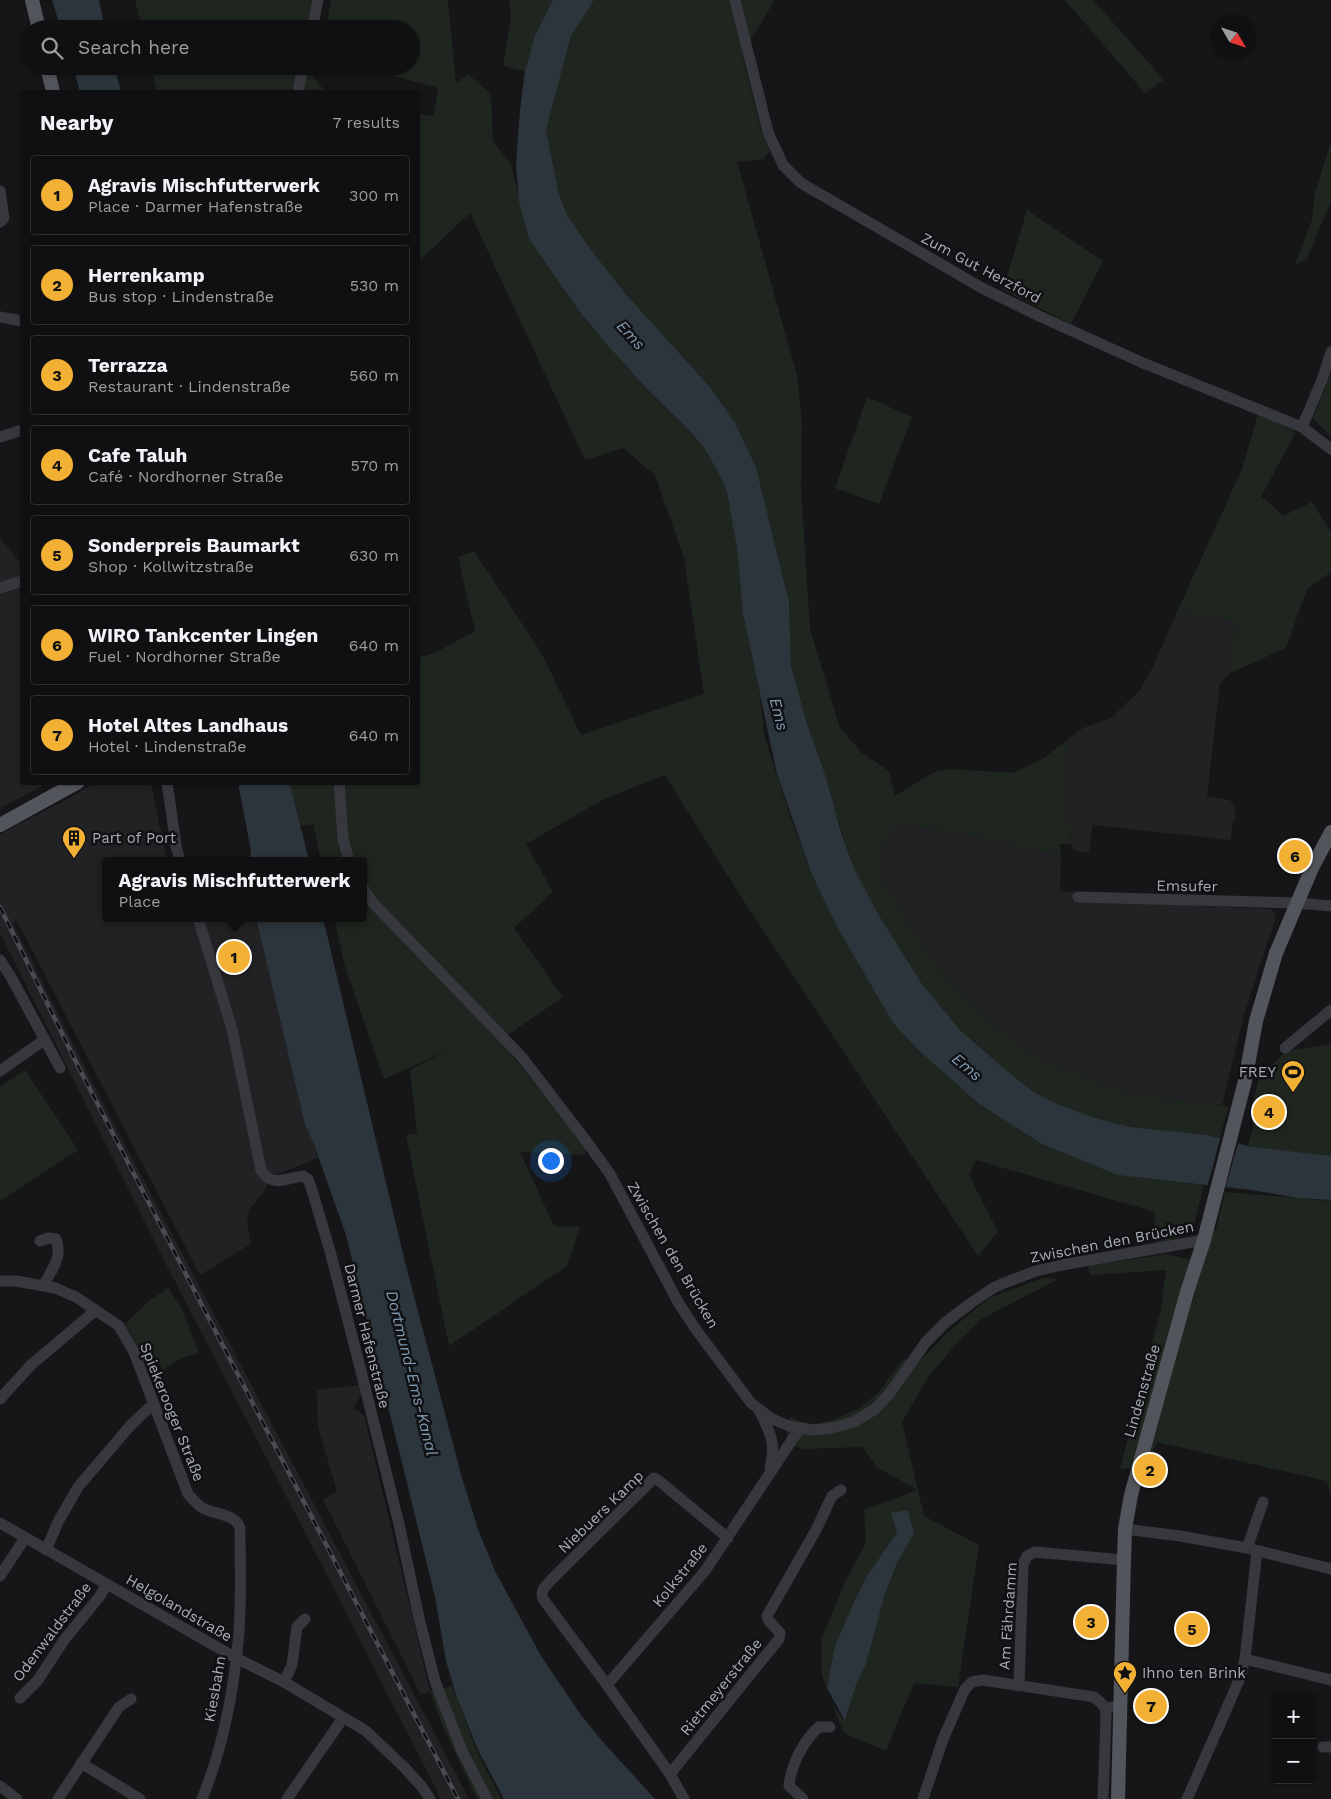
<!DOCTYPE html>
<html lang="en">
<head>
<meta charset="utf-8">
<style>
	:root { --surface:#101012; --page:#1e1e20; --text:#f1f3f6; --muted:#9c9d9f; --line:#303032; --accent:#f2b134 }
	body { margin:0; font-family:"Work Sans",sans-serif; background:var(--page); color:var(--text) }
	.controls { position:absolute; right:15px; bottom:15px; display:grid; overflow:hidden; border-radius:5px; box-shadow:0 1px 4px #0004 }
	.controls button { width:45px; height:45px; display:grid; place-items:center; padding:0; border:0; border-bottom:1px solid var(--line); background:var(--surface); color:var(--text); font:25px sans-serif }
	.compass { position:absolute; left:1211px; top:15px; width:45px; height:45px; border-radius:50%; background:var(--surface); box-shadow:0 1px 4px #0004; rotate:129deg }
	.you { position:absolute; left:550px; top:1160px; width:18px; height:18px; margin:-12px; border:4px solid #fff; border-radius:50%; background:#1a73e8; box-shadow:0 0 0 8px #1a73e833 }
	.badge { display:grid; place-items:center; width:32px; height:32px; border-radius:50%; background:var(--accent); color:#111; font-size:16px; font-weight:700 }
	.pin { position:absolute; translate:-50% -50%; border:2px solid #fff; box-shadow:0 1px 5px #0006 }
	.popup { position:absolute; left:102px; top:857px; width:265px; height:65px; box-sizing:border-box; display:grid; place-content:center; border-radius:5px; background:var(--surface); filter:drop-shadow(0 1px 4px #0005); font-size:16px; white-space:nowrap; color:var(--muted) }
	.popup b { font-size:19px; color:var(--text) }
	.popup::after { content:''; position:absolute; left:50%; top:100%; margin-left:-10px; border:10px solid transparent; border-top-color:var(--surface) }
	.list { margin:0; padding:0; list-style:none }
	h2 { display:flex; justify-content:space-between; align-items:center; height:65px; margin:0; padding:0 20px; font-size:21px }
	h2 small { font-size:16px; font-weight:400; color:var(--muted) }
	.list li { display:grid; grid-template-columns:32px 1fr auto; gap:15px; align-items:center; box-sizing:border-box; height:80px; margin:0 10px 10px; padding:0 10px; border:1px solid var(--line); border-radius:5px }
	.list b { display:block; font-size:19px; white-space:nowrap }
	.list p { margin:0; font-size:16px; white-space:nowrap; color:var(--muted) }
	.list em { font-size:16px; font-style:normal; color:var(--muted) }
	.icon { flex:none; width:28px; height:28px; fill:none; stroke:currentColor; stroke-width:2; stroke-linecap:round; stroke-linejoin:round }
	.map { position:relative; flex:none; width:1331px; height:1799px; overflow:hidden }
	.search { position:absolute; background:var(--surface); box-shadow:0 1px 4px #0004; left:20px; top:20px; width:400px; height:55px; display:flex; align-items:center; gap:12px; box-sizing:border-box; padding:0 18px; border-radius:28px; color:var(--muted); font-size:19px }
	.panel { position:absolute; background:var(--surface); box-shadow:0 1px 4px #0004; left:20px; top:90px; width:400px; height:695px; border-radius:5px }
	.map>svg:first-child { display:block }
	.built { fill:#222225 }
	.green { fill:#1e261f }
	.water { fill:#2c353c }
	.pier { fill:#161618 }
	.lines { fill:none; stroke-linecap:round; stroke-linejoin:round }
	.minor { stroke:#37383d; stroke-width:11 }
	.major { stroke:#53555c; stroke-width:14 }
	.rail-casing { stroke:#4a4c52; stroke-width:4.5 }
	.rail { stroke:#111113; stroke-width:2.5; stroke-dasharray:8; stroke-linecap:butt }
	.labels { text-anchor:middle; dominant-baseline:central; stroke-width:5; stroke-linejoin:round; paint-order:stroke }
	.street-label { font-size:15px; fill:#a8adb8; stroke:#111113 }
	.poi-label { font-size:15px; fill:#a8adb8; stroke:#111113; text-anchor:start }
	.water-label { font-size:16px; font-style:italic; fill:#7f9bb3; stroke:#111113 }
</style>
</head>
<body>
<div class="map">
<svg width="1331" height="1799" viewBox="0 0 1331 1799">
	<rect width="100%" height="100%" fill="#161618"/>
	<g class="built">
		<polygon points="0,538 22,565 22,782 48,783 0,808"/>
		<polygon points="1177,612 1235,621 1230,673 1220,684 1207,796 1230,800 1235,808 1235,819 1232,824 1231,840 1093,825 1089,852 1076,851 1070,844 1071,822 1064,821 1068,739 1083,728 1111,718 1140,690 1154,665"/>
		<polygon points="95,783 151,783 167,861 105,861 105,918 256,918 305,1125 313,1142 318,1158 271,1177 263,1193 249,1210 247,1223 251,1244 200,1275 17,921 13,923 88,1074 469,1799 441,1799 314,1550 167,1266 0,933 0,834 66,800"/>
		<polygon points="895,824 959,833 1061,856 1060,891 1198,906 1272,909 1276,916 1244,1015 1222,1105 1130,1094 1036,1058 982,1015 933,962 879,873 878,856"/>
		<polygon points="359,1385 361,1395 353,1408 364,1415 430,1691 421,1695 323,1499 337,1492 318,1426 317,1390"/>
	</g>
	<g class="green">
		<polygon points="135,0 316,0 310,29 142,29"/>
		<path d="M 331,0 L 448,0 L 456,84 L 468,74 L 491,94 L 493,141 L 511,164 L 529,239 L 579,311 L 609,347 L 647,389 L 683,424 L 703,446 L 718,472 L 727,492 L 737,549 L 743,614 L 760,695 L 764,735 L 790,816 L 812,875 L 837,927 L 893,1023 L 916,1048 L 979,1104 L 1042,1144 L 1117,1175 L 1204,1185 L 1192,1233 L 1155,1245 L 1155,1212 L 976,1160 L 969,1175 L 998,1232 L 978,1256 L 734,886 L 665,775 L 604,799 L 526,844 L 553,892 L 514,928 L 563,997 L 511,1033 L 497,1037 L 587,1148 L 585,1155 L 520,1152 L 554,1226 L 580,1227 L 567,1266 L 449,1346 L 406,1135 L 417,1133 L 410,1070 L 450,1049 L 384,1079 L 345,967 L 334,918 L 363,918 L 363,861 L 321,861 L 313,824 L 301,826 L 290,783 L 418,782 L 418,657 C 438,655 456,639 475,632 L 458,557 L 474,551 L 542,654 L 581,735 L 704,694 L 684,558 L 655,475 L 623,448 L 585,460 L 470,213 L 418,262 L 418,114 L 434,116 L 438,88 L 357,66 L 411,66 L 411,29 L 326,29 Z"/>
		<polygon points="509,0 553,0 535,35 525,71 503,66 511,15"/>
		<polygon points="594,0 775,0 742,54 761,130 770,151 763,159 737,162 797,375 802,424 801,488 810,629 840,728 862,753 889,771 895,796 934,772 951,769 1013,773 1044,758 1068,739 1064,821 1071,822 1070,844 1060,844 1061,856 959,833 896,824 878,856 879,873 933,962 982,1015 1036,1058 1130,1094 1222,1105 1228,1108 1220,1138 1208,1135 1131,1127 1102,1120 1059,1105 1034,1092 1007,1071 959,1029 940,1007 922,984 877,912 854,868 833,805 825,774 807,724 791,664 789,602 756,467 735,423 711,388 624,292 587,246 567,215 559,194 546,130 571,36"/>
		<polygon points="1065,0 1093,0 1164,80 1145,93"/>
		<polygon points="151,66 303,66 326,92 157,92"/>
		<polygon points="1331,142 1331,201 1307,259 1295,265 1312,220 1315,193"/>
		<polygon points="1027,210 1103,261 1071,324 1003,290"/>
		<polygon points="1331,374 1331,437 1313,418"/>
		<polygon points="867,397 912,417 879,504 835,488"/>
		<polygon points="1258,414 1292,429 1295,434 1261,497 1268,501 1283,516 1312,502 1331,532 1331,572 1307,589 1286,648 1230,673 1235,621 1177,612 1242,469"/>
		<polygon points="1331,1044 1331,1156 1248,1146 1253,1127 1251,1109 1259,1078 1286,1051"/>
		<polygon points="25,1070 78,1150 0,1201 0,1087"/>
		<polygon points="1225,1192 1331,1201 1331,1499 1327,1481 1157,1442 1146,1467 1120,1469 1161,1309 1166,1270 1090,1275 1088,1266 1166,1254 1196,1261 1203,1232 1216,1230"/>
		<polygon points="1043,1278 1059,1279 983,1318 954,1346 927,1379 902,1422 924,1516 979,1545 958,1687 914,1683 886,1751 844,1733 832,1705 845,1721 856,1685 866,1664 885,1594 898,1561 914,1534 897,1532 867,1576 854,1602 835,1645 827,1688 822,1675 821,1640 845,1582 866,1543 864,1510 917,1490 877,1467 862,1447 804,1449 785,1443 790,1417 809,1425 829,1421 858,1409 879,1392 904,1358 915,1366 948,1332 989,1298"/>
		<polygon points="168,1288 181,1307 199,1353 179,1359 163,1370 149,1351 140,1350 125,1324 149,1301"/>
		<polygon points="452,1686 477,1752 501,1799 477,1799 443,1727 430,1691"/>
	</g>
	<g class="water">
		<polygon points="52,0 99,0 105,29 61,29"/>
		<polygon points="553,0 594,0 571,36 546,130 559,194 567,215 588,246 624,292 711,388 735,423 756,467 789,602 791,665 807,724 825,774 840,829 854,868 877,912 922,984 959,1029 1007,1071 1034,1092 1059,1105 1102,1120 1131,1127 1208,1135 1248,1146 1331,1156 1331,1200 1298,1198 1251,1190 1117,1175 1042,1144 979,1104 916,1048 893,1023 837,927 812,875 777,774 743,614 737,549 727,492 718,472 703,446 683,424 647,389 609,347 579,311 529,239 519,201 516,164 520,110 525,71 535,35"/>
		<polygon points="73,66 114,66 121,92 80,92"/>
		<polygon points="238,783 290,783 309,861 249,861 251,851"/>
		<polygon points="256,918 323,918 405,1262 462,1478 479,1532 495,1571 541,1656 581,1715 603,1742 655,1799 504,1799 478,1750 457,1698 446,1661 435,1597 346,1235 313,1142 305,1125"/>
		<polygon points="908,1510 914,1534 898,1561 885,1594 866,1664 856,1685 845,1721 827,1688 835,1645 854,1602 867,1576 897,1532 891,1513"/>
	</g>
	<polygon class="pier" points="1221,1135 1239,1140 1225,1189 1207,1188"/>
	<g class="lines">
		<g class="minor">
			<polyline points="735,0 768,132 783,165 801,183 982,288 1039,316 1143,363 1302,427 1331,449"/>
			<polyline points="312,29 318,0"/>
			<polyline points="298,92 303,66"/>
			<polyline points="0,191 4,218 0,222"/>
			<polyline points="0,317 22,321"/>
			<polyline points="1302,427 1322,380 1331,352"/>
			<polyline points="0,437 22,430"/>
			<polyline points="0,588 22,581"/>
			<polyline points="167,782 176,846 180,861"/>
			<polyline points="339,782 343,839 349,861"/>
			<polyline points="363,888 374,904 521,1056 584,1138 610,1174 678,1302 697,1331 751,1403 772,1419 789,1426 814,1430 831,1428 854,1422 875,1409 890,1393 926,1342 946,1322 971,1303 993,1288 1004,1283 1036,1271 1062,1265 1204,1240"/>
			<polyline points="1078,897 1296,903 1331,906"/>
			<path d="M 198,918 L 232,1029 L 261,1170 C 272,1188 286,1178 303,1176 L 308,1179 L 311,1187 L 330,1251 L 361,1371 L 399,1524 L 419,1618 L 435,1681 L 462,1751 L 487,1799"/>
			<polyline points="0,960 11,977 60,1068"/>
			<polyline points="1285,1048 1331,1010"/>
			<polyline points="0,1071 44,1040"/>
			<path d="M 40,1241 L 48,1238 L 56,1239 C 63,1256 52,1270 44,1284"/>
			<path d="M 0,1281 L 16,1281 L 55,1288 L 76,1297 L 119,1326 L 134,1352 L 188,1494 C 193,1499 197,1505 203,1508 C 215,1515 235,1513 240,1528 C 240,1566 242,1605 238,1643 C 233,1695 222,1750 202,1799"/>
			<polyline points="0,1399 31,1365 96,1310"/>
			<path d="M 759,1410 C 771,1434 776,1442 770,1469"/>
			<polyline points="0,1523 236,1658 284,1682 366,1731 404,1767 422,1787 430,1799"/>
			<polyline points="1125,1529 1180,1536 1247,1548 1331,1569"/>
			<polyline points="1247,1548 1263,1502"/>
			<polyline points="46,1550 58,1522 78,1487 130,1426 153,1404"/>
			<polyline points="0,1576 25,1538"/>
			<polyline points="1245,1659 1331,1680"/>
			<polyline points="284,1682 292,1665 297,1627 305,1619"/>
			<polyline points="607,1685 705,1571 800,1428"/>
			<polyline points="1019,1686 1023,1565 1027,1556 1035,1552 1124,1560"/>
			<polyline points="20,1698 38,1680 64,1640 100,1596 107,1584"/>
			<polyline points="1323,1747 1331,1747"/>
			<polyline points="81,1763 140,1799"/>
			<polyline points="670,1774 779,1639 780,1633 769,1621 767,1616 816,1530 832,1496 841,1490"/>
			<polyline points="0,1786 17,1799"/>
			<polyline points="58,1799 119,1707 131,1699"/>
			<polyline points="287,1799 343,1718"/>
			<path d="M 684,1799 L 670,1774 L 607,1685 L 543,1599 C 540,1590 545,1587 551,1580 L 654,1478 L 658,1480 L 728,1538"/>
			<path d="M 803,1799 L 789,1786 C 791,1765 803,1741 819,1727 L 830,1727"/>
			<polyline points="923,1799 943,1739 965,1689 972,1682 983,1680 1094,1697 1100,1702 1105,1708"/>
			<polyline points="1103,1799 1106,1716 1105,1708 1120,1706"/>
			<polyline points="1187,1799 1240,1678 1245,1659 1257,1551"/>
		</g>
		<g class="major">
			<polyline points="32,0 39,29"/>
			<polyline points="47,66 53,92"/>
			<polyline points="0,825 78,782"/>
			<polyline points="1118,1799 1124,1560 1125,1529 1131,1495 1187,1292 1204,1240 1245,1081 1256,1021 1276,953 1312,868 1331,832"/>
		</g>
		<g class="rail-casing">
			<polyline id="rail" points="0,907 79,1068 458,1799"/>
		</g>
		<use href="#rail" class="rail"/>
	</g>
	<defs>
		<g id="building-pin" transform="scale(1.25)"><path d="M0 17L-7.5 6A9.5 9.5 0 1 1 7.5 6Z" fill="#f2b134" stroke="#111113"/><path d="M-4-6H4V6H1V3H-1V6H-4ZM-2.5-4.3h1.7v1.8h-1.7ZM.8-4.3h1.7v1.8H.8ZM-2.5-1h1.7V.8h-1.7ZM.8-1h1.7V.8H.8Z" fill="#111"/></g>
		<g id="stadium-pin" transform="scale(1.25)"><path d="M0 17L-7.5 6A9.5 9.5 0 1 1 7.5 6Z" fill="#f2b134" stroke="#111113"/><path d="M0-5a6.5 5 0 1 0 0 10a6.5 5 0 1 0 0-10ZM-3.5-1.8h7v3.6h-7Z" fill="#111"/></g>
		<g id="sight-pin" transform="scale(1.25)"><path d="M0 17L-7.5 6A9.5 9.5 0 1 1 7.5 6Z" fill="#f2b134" stroke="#111113"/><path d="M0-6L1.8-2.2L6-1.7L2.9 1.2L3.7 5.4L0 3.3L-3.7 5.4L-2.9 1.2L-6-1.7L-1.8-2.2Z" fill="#111"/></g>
	</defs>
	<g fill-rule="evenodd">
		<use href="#building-pin" x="74" y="838"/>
		<use href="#stadium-pin" x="1293" y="1072"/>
		<use href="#sight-pin" x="1125" y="1673"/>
	</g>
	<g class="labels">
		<g class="street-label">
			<text transform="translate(981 268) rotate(28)">Zum Gut Herzford</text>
			<text transform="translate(1187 886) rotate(1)">Emsufer</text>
			<text transform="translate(1112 1242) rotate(-11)">Zwischen den Brücken</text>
			<text transform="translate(673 1255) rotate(60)">Zwischen den Brücken</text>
			<text transform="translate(367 1336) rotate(76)">Darmer Hafenstraße</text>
			<text transform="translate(1142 1391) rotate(-74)">Lindenstraße</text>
			<text transform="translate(172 1412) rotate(68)">Spiekerooger Straße</text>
			<text transform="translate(601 1512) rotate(-44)">Niebuers Kamp</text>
			<text transform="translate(680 1575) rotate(-51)">Kolkstraße</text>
			<text transform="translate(179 1608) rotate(30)">Helgolandstraße</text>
			<text transform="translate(1008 1616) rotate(-86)">Am Fährdamm</text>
			<text transform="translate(52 1632) rotate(-53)">Odenwaldstraße</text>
			<text transform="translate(721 1687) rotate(-51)">Rietmeyerstraße</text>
			<text transform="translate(215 1689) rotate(-80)">Kiesbahn</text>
		</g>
		<g class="poi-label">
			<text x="92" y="838">Part of Port</text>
			<text x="1276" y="1072" text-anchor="end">FREY</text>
			<text x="1142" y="1673">Ihno ten Brink</text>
		</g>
		<g class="water-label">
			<text transform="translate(631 335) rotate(48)">Ems</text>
			<text transform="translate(779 714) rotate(75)">Ems</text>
			<text transform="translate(967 1067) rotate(40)">Ems</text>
			<text transform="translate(412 1373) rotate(76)">Dortmund-Ems-Kanal</text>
		</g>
	</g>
</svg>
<div class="controls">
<button>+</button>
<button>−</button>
</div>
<svg class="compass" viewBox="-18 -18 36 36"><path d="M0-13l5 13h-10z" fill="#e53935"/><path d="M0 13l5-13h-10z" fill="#9c9d9f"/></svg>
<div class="you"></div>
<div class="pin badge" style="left:234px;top:957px">1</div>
<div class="popup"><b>Agravis Mischfutterwerk</b>Place</div>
<div class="pin badge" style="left:1150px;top:1470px">2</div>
<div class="pin badge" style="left:1091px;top:1622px">3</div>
<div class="pin badge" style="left:1269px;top:1112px">4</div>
<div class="pin badge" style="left:1192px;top:1629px">5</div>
<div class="pin badge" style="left:1295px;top:856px">6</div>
<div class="pin badge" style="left:1151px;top:1706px">7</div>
<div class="search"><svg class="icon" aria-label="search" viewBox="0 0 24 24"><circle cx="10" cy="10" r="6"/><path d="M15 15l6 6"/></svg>Search here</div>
<section class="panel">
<h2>Nearby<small>7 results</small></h2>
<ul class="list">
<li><span class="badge">1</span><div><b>Agravis Mischfutterwerk</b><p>Place · Darmer Hafenstraße</p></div><em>300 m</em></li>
<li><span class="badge">2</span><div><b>Herrenkamp</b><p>Bus stop · Lindenstraße</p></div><em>530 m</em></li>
<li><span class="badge">3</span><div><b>Terrazza</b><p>Restaurant · Lindenstraße</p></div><em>560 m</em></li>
<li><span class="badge">4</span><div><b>Cafe Taluh</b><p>Café · Nordhorner Straße</p></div><em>570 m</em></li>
<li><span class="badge">5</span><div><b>Sonderpreis Baumarkt</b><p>Shop · Kollwitzstraße</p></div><em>630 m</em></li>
<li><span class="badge">6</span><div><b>WIRO Tankcenter Lingen</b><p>Fuel · Nordhorner Straße</p></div><em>640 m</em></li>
<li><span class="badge">7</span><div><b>Hotel Altes Landhaus</b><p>Hotel · Lindenstraße</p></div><em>640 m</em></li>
</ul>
</section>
</div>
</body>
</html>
